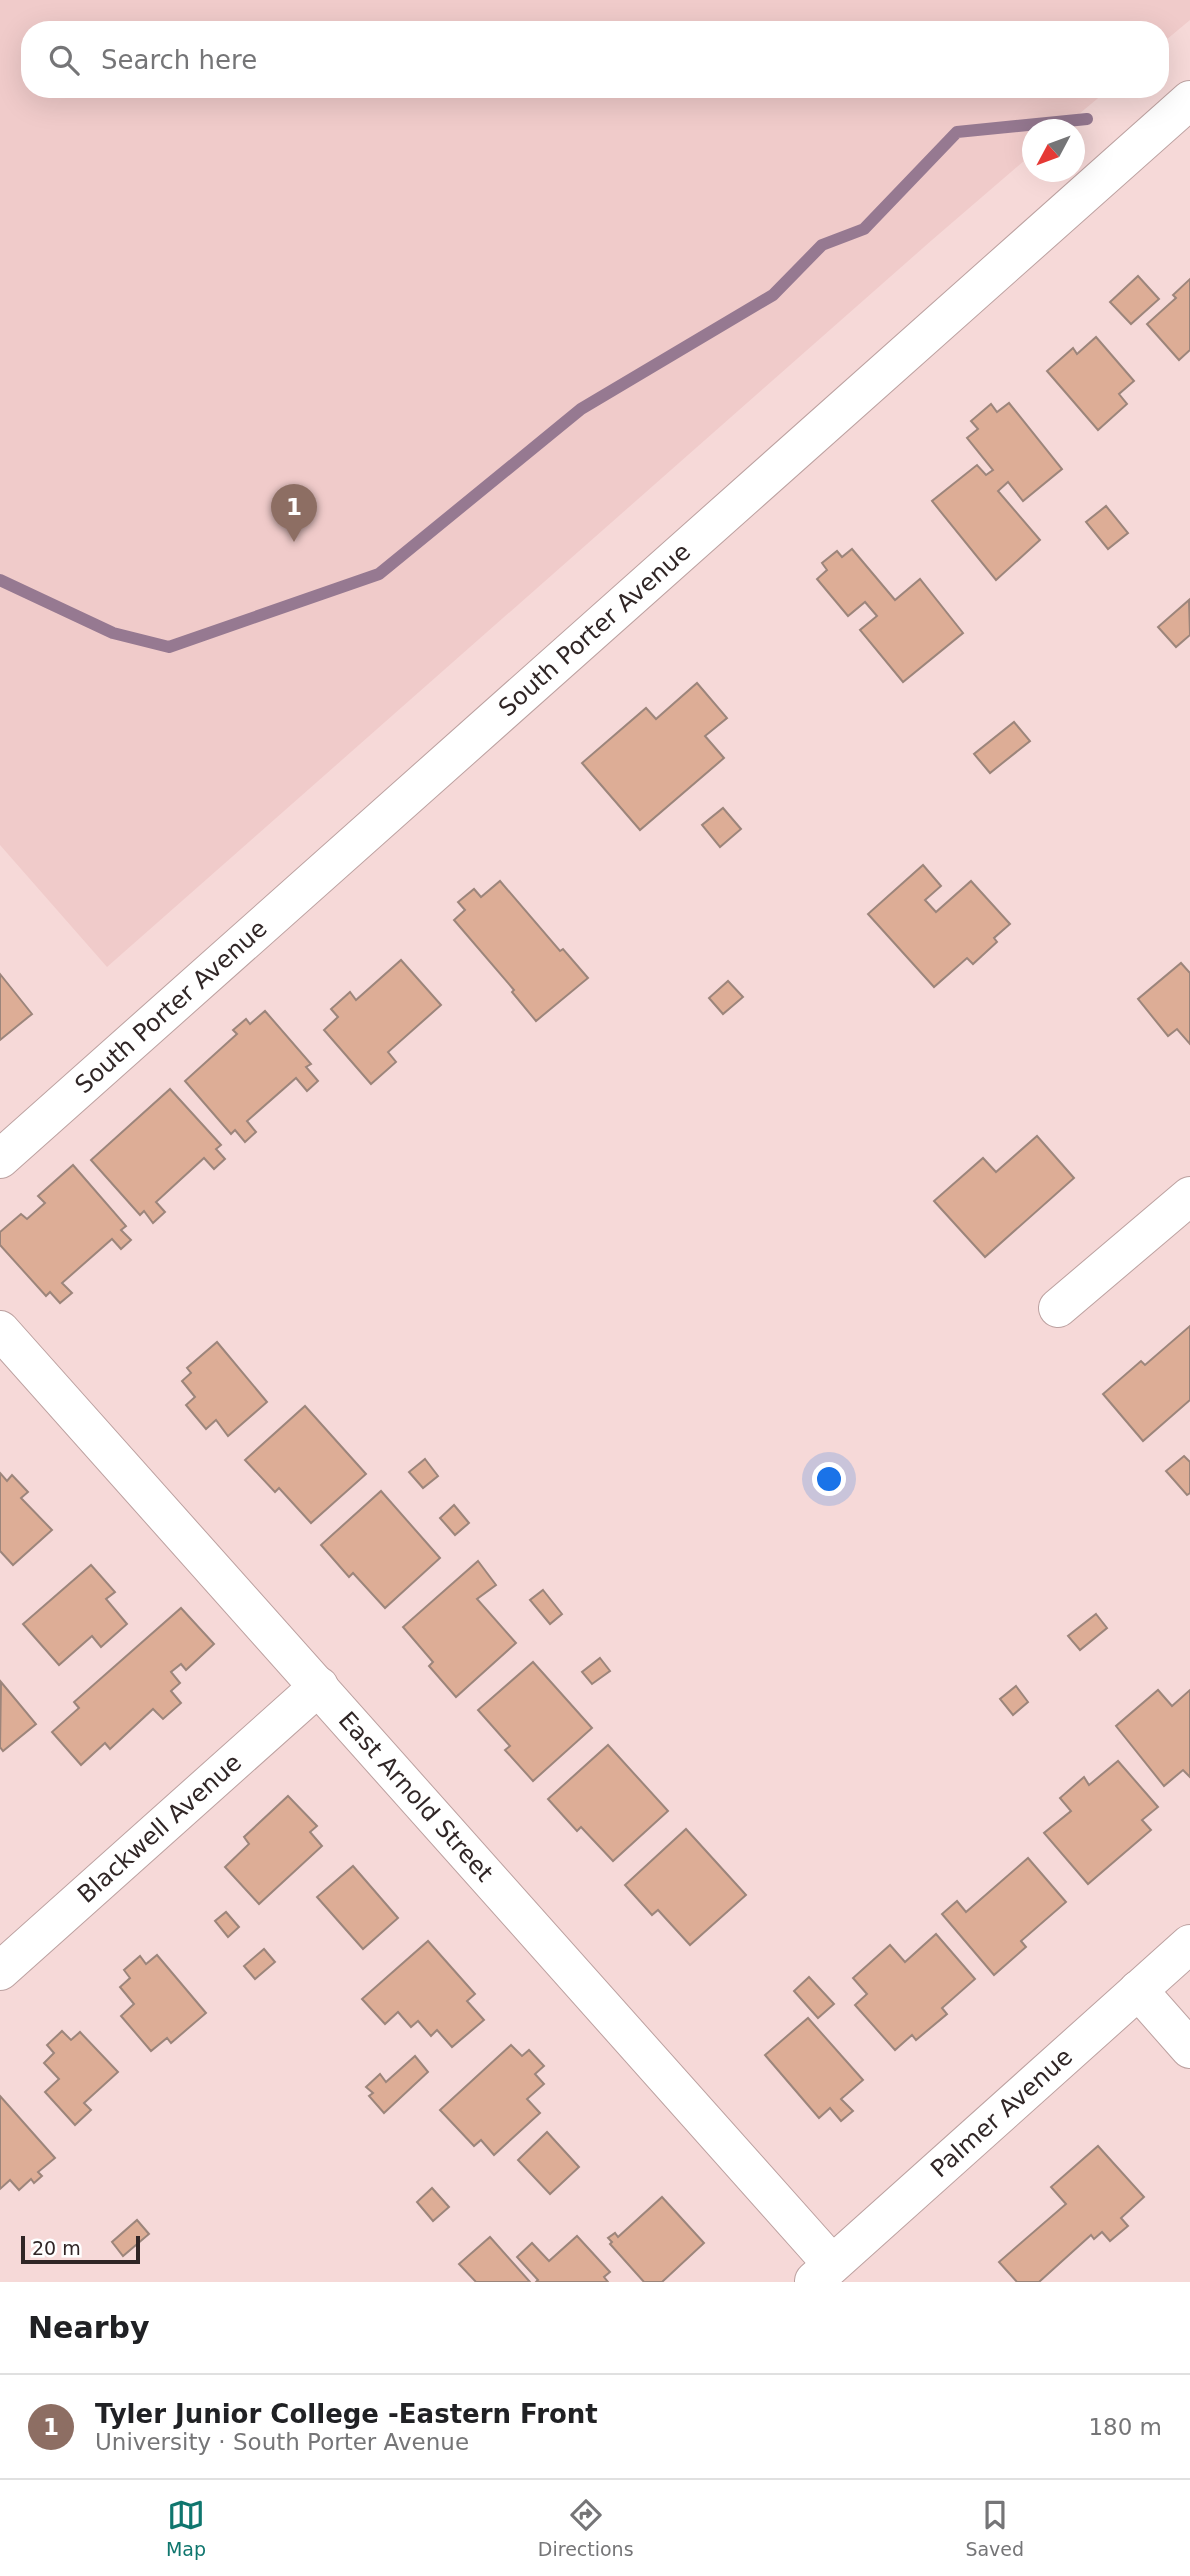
<!DOCTYPE html>
<html lang="en">
<head>
<meta charset="utf-8">
<style>
	:root { --surface:#fff; --page:#f2f2f2; --text:#202124; --muted:#757577; --line:#e0e0e0; --accent:#0f766e }
	body { margin:0; font-family:"DejaVu Sans",sans-serif; background:var(--page); color:var(--text) }
	.compass { position:absolute; left:1022px; top:119px; width:63px; height:63px; border-radius:50%; background:var(--surface); box-shadow:0 7px 28px #0002; rotate:229deg }
	.scale { position:absolute; left:21px; bottom:18px; width:119px; box-sizing:border-box; padding-left:7px; border:4px solid #302626; border-top:0; font-size:19px; line-height:24px; white-space:nowrap; color:#302626; -webkit-text-stroke:5px #fff; paint-order:stroke }
	.you { position:absolute; left:830px; top:1480px; width:24px; height:24px; margin:-18px; border:5px solid #fff; border-radius:50%; background:#1a73e8; box-shadow:0 0 0 10px #1a73e833 }
	.badge { display:grid; place-items:center; width:46px; height:46px; border-radius:50%; background:var(--accent); color:#fff; font-size:23px; font-weight:700 }
	.pin { position:absolute; translate:-50% -58px; filter:drop-shadow(0 2px 4px #0008) }
	.pin::after { content:''; position:absolute; top:37px; width:24px; height:21px; background:inherit; clip-path:polygon(0 0,100% 0,50% 100%) }
	.list { margin:0; padding:0; list-style:none }
	h2 { display:flex; justify-content:space-between; align-items:center; height:91px; margin:0; padding:0 28px; font-size:30px }
	h2 small { font-size:23px; font-weight:400; color:var(--muted) }
	.list li { display:grid; grid-template-columns:46px 1fr auto; gap:21px; align-items:center; box-sizing:border-box; height:105px; padding:0 28px; border-top:2px solid var(--line) }
	.list b { display:block; font-size:26px; white-space:nowrap }
	.list p { margin:0; font-size:23px; white-space:nowrap; color:var(--muted) }
	.list em { font-size:23px; font-style:normal; color:var(--muted) }
	.icon { flex:none; width:38px; height:38px; fill:none; stroke:currentColor; stroke-width:2; stroke-linecap:round; stroke-linejoin:round }
	.map { position:relative; flex:none; width:1190px; height:2282px; overflow:hidden }
	.search { position:absolute; background:var(--surface); box-shadow:0 7px 28px #0002; left:21px; right:21px; top:21px; height:77px; display:flex; align-items:center; gap:18px; box-sizing:border-box; padding:0 24px; border-radius:28px; color:var(--muted); font-size:26px }
	.sheet { height:196px; background:var(--surface) }
	nav { display:flex; justify-content:space-around; align-items:center; box-sizing:border-box; height:98px; border-top:2px solid var(--line); background:var(--surface); font-size:19px; color:var(--muted) }
	nav a { display:grid; justify-items:center; gap:4px }
	nav .on { color:var(--accent) }
	.map>svg:first-child { display:block }
	.built { fill:#f0cbca }
	.lines { fill:none; stroke-linecap:round; stroke-linejoin:round }
	.stream { stroke:#967991; stroke-width:12 }
	.building { fill:#ddad96; stroke:#9c857b; stroke-width:2 }
	.minor-casing { stroke:#bca1a0; stroke-width:40 }
	.minor { stroke:#fff; stroke-width:38 }
	.labels { text-anchor:middle; dominant-baseline:central; stroke-width:6; stroke-linejoin:round; paint-order:stroke }
	.street-label { font-size:24px; fill:#302626; stroke:#fff }
</style>
</head>
<body>
<div class="map">
<svg width="1190" height="2282" viewBox="0 0 1190 2282">
	<rect width="100%" height="100%" fill="#f6d9d8"/>
	<polygon class="built" points="0,0 1190,0 1190,20 1160,45 1160,30 30,30 30,89 1109,89 1061,129 1032,130 1032,154 932,240 107,967 0,845"/>
	<g class="lines">
		<polyline class="stream" points="0,580 113,633 169,647 379,574 581,409 773,295 822,245 864,229 957,132 1087,119"/>
	</g>
	<g class="building">
		<polygon points="1138,276 1159,299 1131,324 1110,302"/>
		<polygon points="1190,279 1190,350 1179,360 1147,324 1176,298 1173,295"/>
		<polygon points="1096,337 1134,381 1119,394 1127,404 1098,430 1047,371 1073,348 1077,354"/>
		<polygon points="1009,403 1062,469 1023,501 1008,482 998,491 1040,540 996,580 932,501 977,465 986,475 993,470 967,438 978,429 971,421 991,404 997,412"/>
		<polygon points="1106,506 1128,533 1108,549 1086,522"/>
		<polygon points="852,549 895,600 920,579 963,633 903,682 860,630 877,616 865,602 848,616 817,579 827,570 822,563 837,551 842,557"/>
		<polygon points="1189,600 1190,635 1176,647 1158,627"/>
		<polygon points="697,683 727,718 705,736 724,758 640,830 582,763 646,708 656,719"/>
		<polygon points="1014,722 1030,741 990,773 974,754"/>
		<polygon points="723,808 741,829 720,847 702,825"/>
		<polygon points="923,865 941,886 925,900 936,912 971,881 1010,924 994,938 997,942 973,964 967,958 934,987 868,914"/>
		<polygon points="500,881 560,951 563,949 588,978 536,1021 512,992 514,990 454,920 465,910 458,902 474,889 481,897"/>
		<polygon points="401,960 441,1005 388,1052 396,1062 371,1084 324,1030 338,1017 331,1009 350,992 356,1000"/>
		<polygon points="1181,963 1190,973 1190,1044 1177,1029 1168,1036 1138,999"/>
		<polygon points="0,974 32,1014 0,1040"/>
		<polygon points="728,981 743,997 723,1014 709,998"/>
		<polygon points="265,1011 311,1064 306,1067 318,1081 307,1091 296,1078 247,1121 256,1132 245,1142 235,1130 231,1134 185,1081 237,1034 233,1030 246,1019 250,1024"/>
		<polygon points="170,1089 221,1145 216,1149 225,1159 214,1169 204,1158 156,1202 165,1212 153,1223 144,1211 140,1215 91,1160"/>
		<polygon points="1037,1136 1074,1178 985,1257 934,1201 983,1158 996,1172"/>
		<polygon points="73,1165 126,1226 121,1230 131,1240 121,1249 112,1239 62,1283 72,1293 60,1303 50,1292 46,1296 0,1245 0,1232 21,1214 27,1219 45,1203 38,1196"/>
		<polygon points="1190,1326 1190,1400 1143,1441 1103,1394 1141,1361 1145,1365"/>
		<polygon points="217,1342 267,1402 228,1436 216,1420 206,1429 186,1405 195,1397 182,1381 191,1373 187,1368"/>
		<polygon points="305,1406 366,1474 311,1523 279,1488 275,1492 245,1460"/>
		<polygon points="1184,1456 1190,1462 1190,1493 1187,1495 1166,1471"/>
		<polygon points="425,1459 438,1476 423,1488 409,1472"/>
		<polygon points="0,1473 7,1481 12,1475 28,1492 21,1498 52,1530 13,1565 0,1551"/>
		<polygon points="381,1491 440,1558 385,1608 353,1573 349,1577 321,1545"/>
		<polygon points="454,1505 469,1523 455,1535 440,1518"/>
		<polygon points="478,1561 496,1585 477,1599 516,1643 456,1697 429,1666 433,1662 403,1627"/>
		<polygon points="91,1565 115,1592 106,1599 127,1624 101,1647 92,1636 59,1665 23,1624"/>
		<polygon points="543,1590 562,1614 550,1624 530,1600"/>
		<polygon points="181,1608 214,1644 186,1670 181,1664 171,1672 180,1683 171,1691 181,1703 163,1719 153,1709 110,1749 105,1743 81,1765 52,1732 79,1708 74,1702"/>
		<polygon points="1096,1614 1107,1628 1080,1650 1068,1636"/>
		<polygon points="600,1658 610,1671 592,1684 582,1672"/>
		<polygon points="533,1662 592,1728 533,1781 505,1750 510,1746 478,1710"/>
		<polygon points="1,1682 36,1724 3,1751 0,1747"/>
		<polygon points="1016,1686 1028,1702 1013,1715 1000,1699"/>
		<polygon points="1158,1690 1172,1706 1190,1690 1190,1777 1183,1770 1164,1786 1116,1726"/>
		<polygon points="608,1745 668,1811 613,1861 581,1827 577,1831 548,1799"/>
		<polygon points="1118,1761 1158,1807 1142,1820 1151,1830 1088,1884 1044,1833 1071,1811 1060,1798 1084,1777 1089,1785"/>
		<polygon points="288,1796 317,1826 310,1832 322,1846 259,1904 225,1867 249,1844 244,1837"/>
		<polygon points="686,1829 746,1895 690,1945 658,1910 652,1915 625,1885"/>
		<polygon points="1028,1858 1066,1902 1021,1941 1026,1947 994,1975 942,1914 957,1901 966,1912"/>
		<polygon points="353,1866 398,1918 363,1949 317,1897"/>
		<polygon points="226,1912 239,1927 228,1937 215,1921"/>
		<polygon points="936,1934 975,1979 942,2008 947,2014 916,2040 912,2035 895,2050 855,2005 867,1994 853,1978 890,1945 905,1962"/>
		<polygon points="428,1941 475,1994 467,2001 484,2020 452,2047 437,2030 431,2036 418,2021 411,2027 398,2012 385,2024 362,1999"/>
		<polygon points="264,1949 275,1962 255,1979 244,1966"/>
		<polygon points="157,1955 206,2013 171,2043 167,2038 151,2051 121,2016 134,2004 120,1987 130,1978 124,1970 140,1956 146,1964"/>
		<polygon points="809,1977 834,2004 818,2018 794,1991"/>
		<polygon points="808,2018 863,2080 841,2099 853,2111 841,2121 830,2108 819,2118 765,2055"/>
		<polygon points="62,2031 71,2040 80,2032 118,2072 84,2103 91,2110 75,2125 45,2092 59,2079 44,2063 54,2053 47,2045"/>
		<polygon points="511,2045 522,2056 529,2050 544,2066 535,2074 544,2084 527,2099 540,2113 494,2155 481,2140 474,2146 440,2110"/>
		<polygon points="415,2056 428,2072 384,2113 369,2096 373,2093 366,2087 380,2074 386,2082"/>
		<polygon points="0,2096 55,2158 38,2172 42,2176 34,2183 31,2179 19,2190 10,2180 0,2189"/>
		<polygon points="547,2132 579,2167 550,2194 518,2160"/>
		<polygon points="1098,2146 1144,2197 1121,2218 1128,2226 1110,2241 1102,2232 1094,2239 1091,2235 1039,2282 1017,2282 999,2262 1066,2204 1051,2187"/>
		<polygon points="432,2188 449,2207 433,2221 417,2202"/>
		<polygon points="662,2197 704,2243 662,2282 644,2282 610,2244 612,2242 608,2238 615,2233 618,2237"/>
		<polygon points="137,2220 149,2234 123,2256 112,2242"/>
		<polygon points="577,2236 610,2272 604,2277 608,2282 536,2282 538,2280 517,2257 532,2243 549,2261"/>
		<polygon points="490,2237 530,2282 476,2282 459,2264"/>
	</g>
	<g class="lines">
		<g class="minor-casing">
			<g id="minor">
				<path id="s1" d="M 0,1159 L 1190,100"/>
				<polyline points="1058,1308 1190,1196"/>
				<path id="s2" d="M 0,1330 L 832,2264"/>
				<path id="s3" d="M 0,1971 L 319,1686"/>
				<polyline points="1138,1990 1190,2049"/>
				<path id="s4" d="M 814,2281 L 1190,1944"/>
			</g>
		</g>
		<use href="#minor" class="minor"/>
	</g>
	<g class="labels">
		<g class="street-label">
			<text stroke="none"><textPath href="#s1" startOffset="796">South Porter Avenue</textPath></text>
			<text stroke="none"><textPath href="#s1" startOffset="229">South Porter Avenue</textPath></text>
			<text stroke="none"><textPath href="#s2" startOffset="625">East Arnold Street</textPath></text>
			<text stroke="none"><textPath href="#s3" startOffset="214">Blackwell Avenue</textPath></text>
			<text stroke="none"><textPath href="#s4" startOffset="252">Palmer Avenue</textPath></text>
		</g>
	</g>
</svg>
<svg class="compass" viewBox="-18 -18 36 36"><path d="M0-13l5 13h-10z" fill="#e53935"/><path d="M0 13l5-13h-10z" fill="#757577"/></svg>
<div class="scale">20 m</div>
<div class="you"></div>
<div class="pin badge" style="left:294px;top:542px;background:#8d6e63">1</div>
<div class="search"><svg class="icon" aria-label="search" viewBox="0 0 24 24"><circle cx="10" cy="10" r="6"/><path d="M15 15l6 6"/></svg>Search here</div>
</div>
<section class="sheet">
<h2>Nearby<small></small></h2>
<ul class="list">
<li><span class="badge" style="background:#8d6e63">1</span><div><b>Tyler Junior College -Eastern Front</b><p>University · South Porter Avenue</p></div><em>180 m</em></li>
</ul>
</section>
<nav>
<a class="on"><svg class="icon" aria-label="map" viewBox="0 0 24 24"><path d="M3 6l6-2 6 2 6-2v14l-6 2-6-2-6 2zM9 4v14M15 6v14"/></svg>Map</a>
<a><svg class="icon" aria-label="directions" viewBox="0 0 24 24"><path d="M12 3l9 9-9 9-9-9zM9 14v-3h6M13 9l2 2-2 2"/></svg>Directions</a>
<a><svg class="icon" aria-label="saved" viewBox="0 0 24 24"><path d="M7 4h10v16l-5-4-5 4z"/></svg>Saved</a>
</nav>
</body>
</html>
